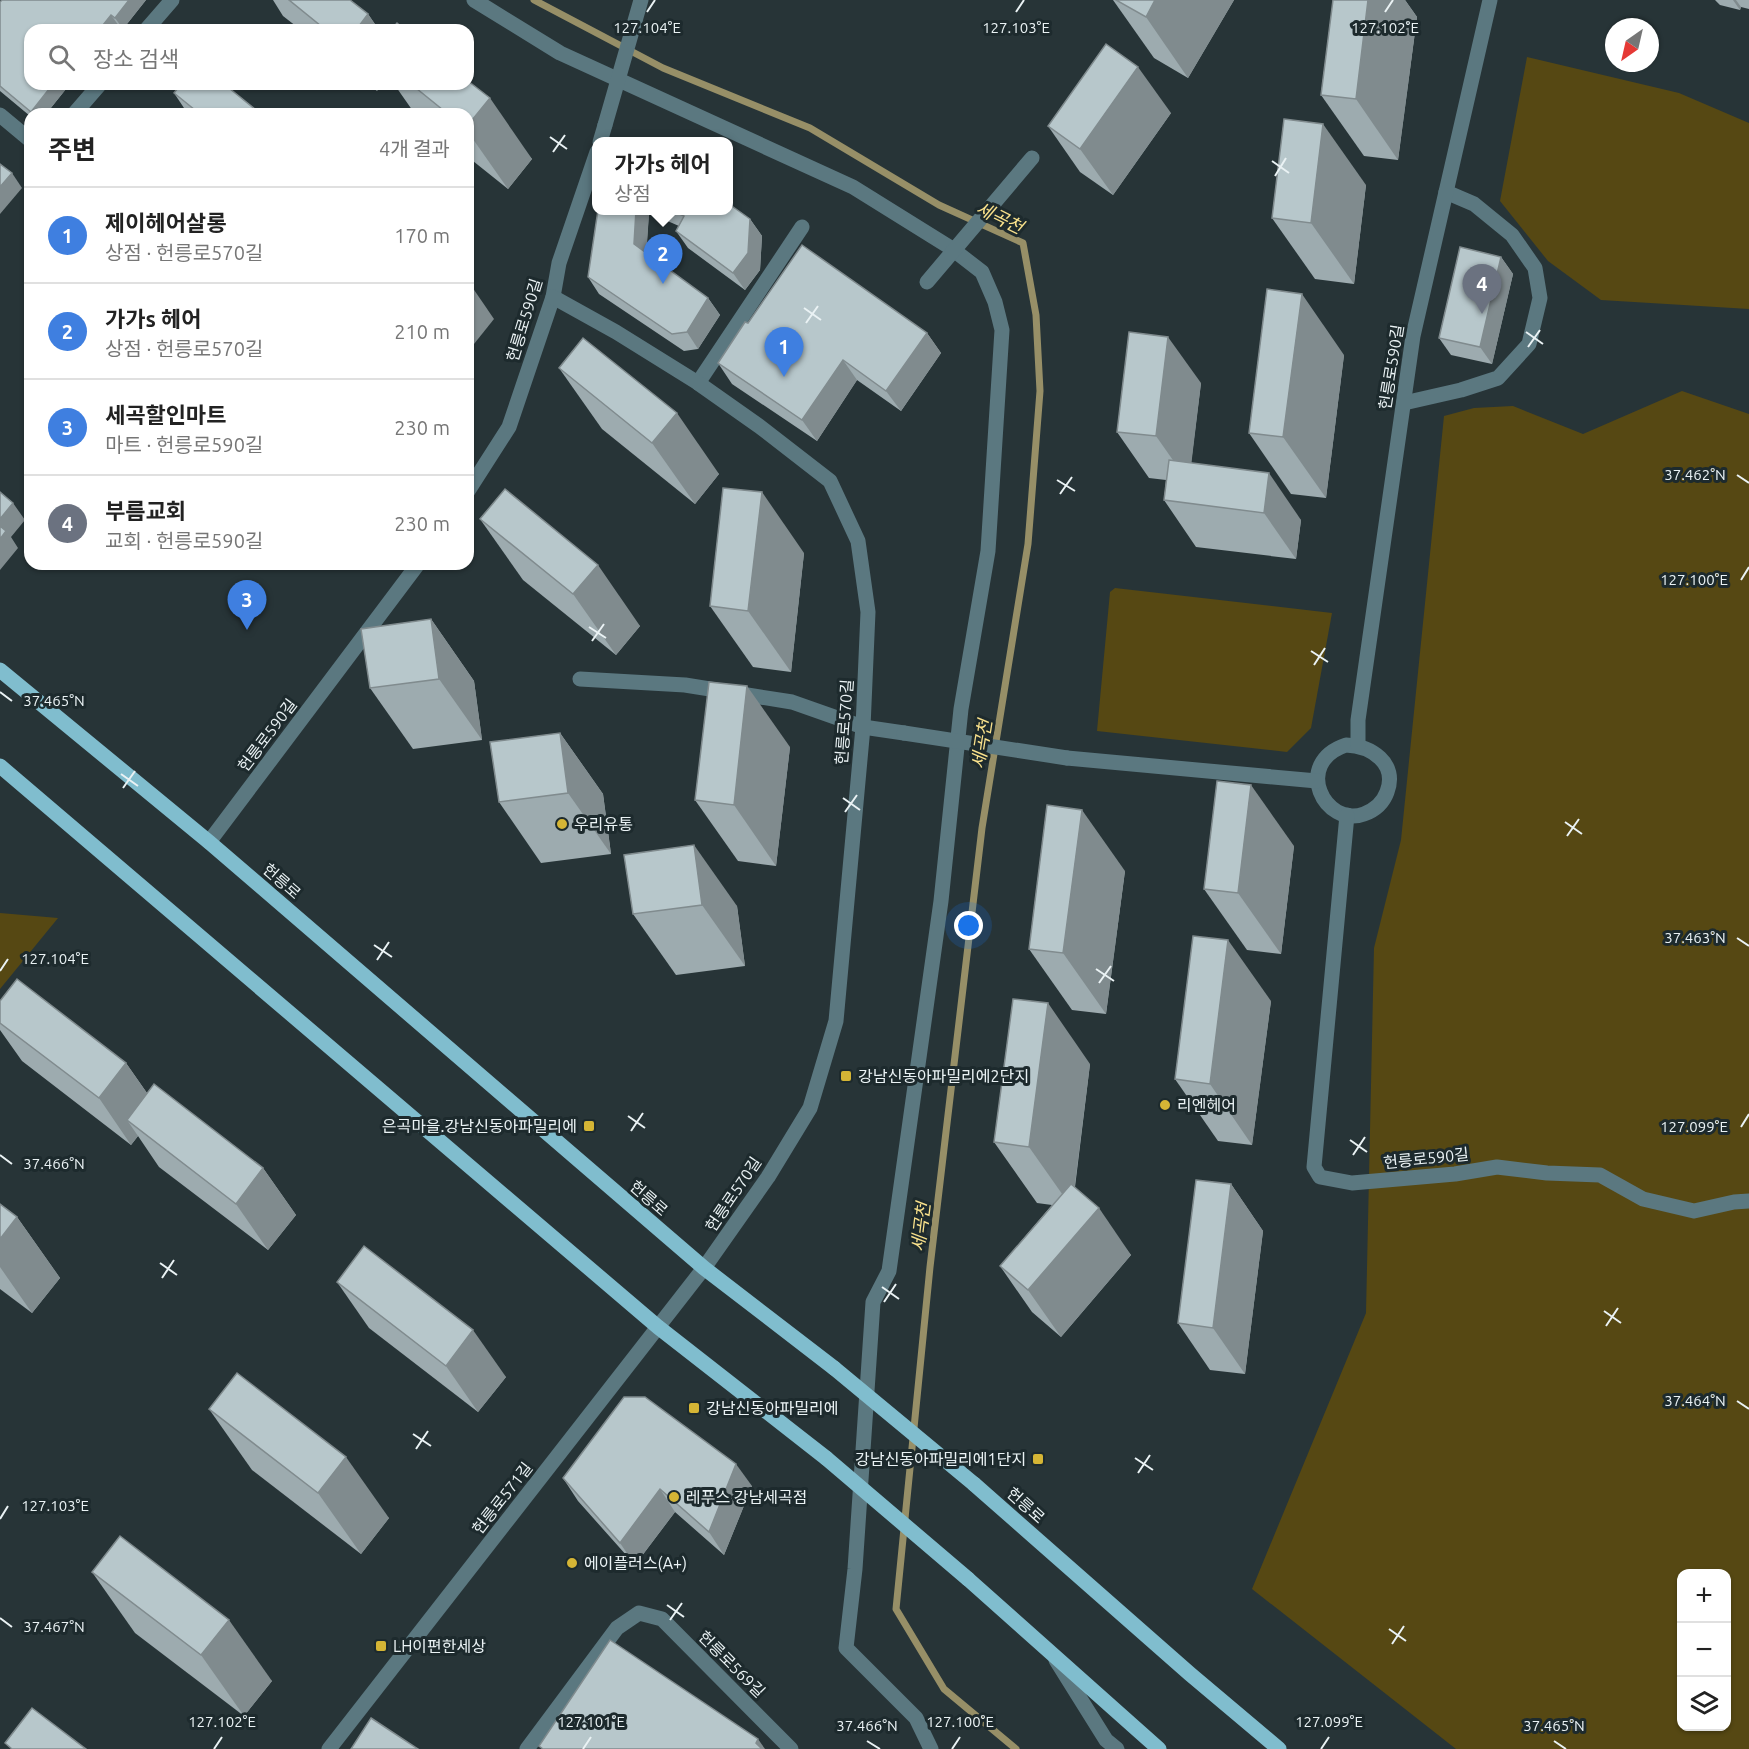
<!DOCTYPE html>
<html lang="ko">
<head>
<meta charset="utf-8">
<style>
	:root { --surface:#fff; --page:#f2f2f2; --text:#222; --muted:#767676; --line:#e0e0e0; --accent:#0f766e }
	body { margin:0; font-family:Ubuntu,"Noto Sans KR",sans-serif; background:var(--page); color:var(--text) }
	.controls { position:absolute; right:18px; bottom:18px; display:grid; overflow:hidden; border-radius:12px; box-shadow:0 2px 4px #0004 }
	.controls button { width:54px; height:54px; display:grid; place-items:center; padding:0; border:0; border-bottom:2px solid var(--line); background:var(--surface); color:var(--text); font:30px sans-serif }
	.compass { position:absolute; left:1605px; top:18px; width:54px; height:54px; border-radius:50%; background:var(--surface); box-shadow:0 2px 4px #0004; rotate:214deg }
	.you { position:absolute; left:969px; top:926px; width:21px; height:21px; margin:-15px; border:4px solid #fff; border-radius:50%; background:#1a73e8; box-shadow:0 0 0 9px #1a73e833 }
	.badge { display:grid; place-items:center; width:39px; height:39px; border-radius:50%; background:var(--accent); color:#fff; font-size:20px; font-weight:700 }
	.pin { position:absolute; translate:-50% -50px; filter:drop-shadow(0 2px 3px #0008) }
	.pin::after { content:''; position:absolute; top:32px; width:21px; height:18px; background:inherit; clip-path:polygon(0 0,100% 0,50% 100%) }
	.popup { position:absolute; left:592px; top:137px; width:141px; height:78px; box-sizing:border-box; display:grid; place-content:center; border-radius:12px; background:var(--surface); filter:drop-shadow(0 2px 4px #0005); font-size:20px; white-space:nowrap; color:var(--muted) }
	.popup b { font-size:22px; color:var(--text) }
	.popup::after { content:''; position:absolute; left:50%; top:100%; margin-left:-12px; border:12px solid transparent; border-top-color:var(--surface) }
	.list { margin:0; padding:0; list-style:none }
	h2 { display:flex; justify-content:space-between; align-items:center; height:78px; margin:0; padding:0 24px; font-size:26px }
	h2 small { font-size:20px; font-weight:400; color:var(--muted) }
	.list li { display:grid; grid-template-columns:39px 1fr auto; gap:18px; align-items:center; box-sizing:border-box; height:96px; padding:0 24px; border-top:2px solid var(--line) }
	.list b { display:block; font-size:22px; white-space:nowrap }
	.list p { margin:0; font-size:20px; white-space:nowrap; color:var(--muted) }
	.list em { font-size:20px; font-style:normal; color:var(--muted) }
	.icon { flex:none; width:33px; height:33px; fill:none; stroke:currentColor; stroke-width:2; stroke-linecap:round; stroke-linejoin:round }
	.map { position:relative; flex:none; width:1749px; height:1749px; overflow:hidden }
	.search { position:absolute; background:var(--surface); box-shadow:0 2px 4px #0004; left:24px; top:24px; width:450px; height:66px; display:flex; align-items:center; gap:15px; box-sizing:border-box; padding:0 21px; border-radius:18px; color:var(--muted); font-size:22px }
	.panel { position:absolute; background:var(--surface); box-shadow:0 2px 4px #0004; left:24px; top:108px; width:450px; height:462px; border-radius:18px }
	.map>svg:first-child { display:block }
	.green { fill:#564813; fill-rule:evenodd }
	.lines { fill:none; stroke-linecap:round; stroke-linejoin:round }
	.stream { stroke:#978f67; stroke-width:7 }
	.minor { stroke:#5b7880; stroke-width:15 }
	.major { stroke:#80bdce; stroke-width:15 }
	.minor-bridge { stroke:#5b7880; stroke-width:15 }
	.major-bridge { stroke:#80bdce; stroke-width:15 }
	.wall { fill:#9dabaf }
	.shaded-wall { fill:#808b8e }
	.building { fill:#b7c7cb; stroke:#808b8e; stroke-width:1.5 }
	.ticks { fill:none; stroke:#eaf2f4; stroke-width:2 }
	.poi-dot { fill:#d5b535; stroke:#1d2a2d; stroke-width:2 }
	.labels { text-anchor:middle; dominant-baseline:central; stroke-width:6; stroke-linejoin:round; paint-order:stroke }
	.street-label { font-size:16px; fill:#eaf2f4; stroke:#1d2a2d }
	.poi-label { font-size:16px; fill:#eaf2f4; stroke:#1d2a2d; text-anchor:start }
	.water-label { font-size:18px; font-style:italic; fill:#fae28c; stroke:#1d2a2d }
	.ticks-label { font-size:15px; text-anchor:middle; fill:#eaf2f4; stroke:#1d2a2d; stroke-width:6; stroke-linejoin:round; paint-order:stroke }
</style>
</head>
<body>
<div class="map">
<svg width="1749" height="1749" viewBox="0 0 1749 1749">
	<rect width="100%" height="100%" fill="#273437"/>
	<g class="green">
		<polygon points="1527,57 1679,93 1749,123 1749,309 1601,300 1548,261 1500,201"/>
		<path d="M 1682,391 L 1749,414 L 1749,1749 L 1456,1749 L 1252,1589 L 1366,1313 L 1374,948 L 1401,840 L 1444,416 L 1474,408 L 1513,406 L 1583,434 ZM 1682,1574 L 1726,1574 L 1726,1726 L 1682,1726 Z"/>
		<polygon points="1115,588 1332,613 1311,728 1287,752 1097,731 1110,592"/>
		<polygon points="0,913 58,918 0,989"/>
	</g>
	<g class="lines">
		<polyline class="stream" points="534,0 663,68 810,128 939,205 1023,243 1036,315 1040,391 1028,544 982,828 930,1267 896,1609 944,1689 1016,1749"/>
		<g class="minor">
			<polyline points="474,0 560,53 853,187 951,248 982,272 995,302 1002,330 988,551 961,709 941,901 889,1271 873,1302 855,1569 846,1648 916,1718 931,1749"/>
			<polyline points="146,30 172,0"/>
			<polyline points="74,114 100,84"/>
			<polyline points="0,115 30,140"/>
			<polyline points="600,142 605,125"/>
			<polyline points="698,383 802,227"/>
			<polyline points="1404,403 1461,390 1498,378 1529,344 1540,298 1535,268 1512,235 1474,204 1446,192"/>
			<polyline points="468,491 509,427 553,297 559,263 597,152"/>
			<polyline points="580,679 685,685 792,702 863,727 904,733"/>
			<path d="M 1346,745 C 1371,746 1398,763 1387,792 C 1383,803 1375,810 1364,814 C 1325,828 1292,763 1346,745 Z"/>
			<polyline points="1358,745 1358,720 1413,336 1490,0"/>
			<polyline points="1067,758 1317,781"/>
			<polyline points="1347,815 1314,1167 1320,1177 1352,1183 1455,1174 1497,1167 1547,1173 1600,1175 1643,1199 1694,1211 1734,1202 1749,1201"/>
			<polyline points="209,842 418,564"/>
			<polyline points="1056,1660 1106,1740 1117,1749"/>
			<polyline points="329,1749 704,1268 768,1177 810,1108 836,1021 863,727 868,612 858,541 830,481 759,426 698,383 616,332 553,297"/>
			<polyline points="527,1749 617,1628 639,1613 662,1619 791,1749"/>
		</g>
		<g class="major">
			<polyline points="0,670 209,842 704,1268 834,1368"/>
			<polyline points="0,766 658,1327 826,1458"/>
			<polyline points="974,1484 1190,1674 1279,1749"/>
			<polyline points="968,1579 1159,1749"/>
		</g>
		<g class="minor-bridge">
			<polyline points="605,125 641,0"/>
			<polyline points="927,282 1032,158"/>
			<polyline points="904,733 1067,758"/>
		</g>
		<g class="major-bridge">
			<polyline points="834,1368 974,1484"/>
			<polyline points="826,1458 968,1579"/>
		</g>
	</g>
	<g class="wall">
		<polygon points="2,0 146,0 123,29 119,26 30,84 70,84 46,114 30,114 30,116 0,91 0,2"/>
		<polygon points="273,0 350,0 368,14 379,30 301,30 283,16"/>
		<polygon points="1113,0 1234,0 1188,78 1154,58"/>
		<polygon points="1333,0 1405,0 1417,17 1398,160 1364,156 1321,95"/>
		<polygon points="1715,0 1749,0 1749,9 1741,7 1740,10 1720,5"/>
		<polygon points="368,84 382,84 377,91"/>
		<polygon points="394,84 468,84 532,159 508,189 468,157 468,114 415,114"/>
		<polygon points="174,93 261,114 188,114"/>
		<polygon points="1171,113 1113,195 1080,172 1048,126"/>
		<polygon points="1366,185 1354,284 1315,279 1272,218"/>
		<polygon points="598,210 729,210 750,219 762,236 760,270 745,290 688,248 676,231 679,226 649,213 646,253 708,298 720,315 698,349 684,351 599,294 588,277"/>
		<polygon points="1501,257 1513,274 1492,364 1451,355 1439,338"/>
		<polygon points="748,323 927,333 941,353 901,411 857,380 817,441 732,384 718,363"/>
		<polygon points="1344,355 1326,498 1291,494 1249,433"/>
		<polygon points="559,368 719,474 695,504 602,429"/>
		<polygon points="1201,383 1191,463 1301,520 1296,559 1196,547 1164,500 1166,480 1149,478 1117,432"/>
		<polygon points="480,519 640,626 616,655 523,580"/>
		<polygon points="804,553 791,672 753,667 710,606"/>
		<polygon points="431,619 474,681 482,740 413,749 370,688"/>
		<polygon points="560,733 603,794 611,854 541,863 499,802"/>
		<polygon points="790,747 776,866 738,861 695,800"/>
		<polygon points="1294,846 1281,954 1247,950 1204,889"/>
		<polygon points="624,855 737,906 745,966 676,975 633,914"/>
		<polygon points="1125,871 1106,1014 1072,1010 1029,949"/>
		<polygon points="0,1001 126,1063 147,1093 263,1168 296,1215 268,1250 159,1167 138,1136 131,1145 22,1061 0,1030"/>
		<polygon points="1271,1001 1252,1145 1218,1141 1175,1079"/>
		<polygon points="1090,1064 1075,1187 1131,1255 1061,1337 1032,1312 1000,1266 1052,1205 1037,1203 994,1142"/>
		<polygon points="1231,1184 1263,1231 1245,1374 1210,1370 1178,1323"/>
		<polygon points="0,1204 17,1217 60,1278 32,1313 0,1289"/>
		<polygon points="337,1282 506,1377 478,1412 369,1328"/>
		<polygon points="209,1409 389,1518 361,1554 252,1470"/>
		<polygon points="563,1478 752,1486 724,1555 675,1512 635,1565 578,1501"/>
		<polygon points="92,1572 272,1681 244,1716 135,1633"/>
	</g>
	<g class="shaded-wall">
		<polygon points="129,0 146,0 123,29 115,18"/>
		<polygon points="1155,0 1234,0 1188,78 1146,17"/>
		<polygon points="1368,0 1405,0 1417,17 1398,160 1356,99"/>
		<polygon points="1733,0 1736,0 1741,7 1740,10"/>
		<polygon points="368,14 379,30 356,30"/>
		<polygon points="111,15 119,26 116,30 99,30"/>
		<polygon points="1138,67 1171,113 1113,195 1080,149"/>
		<polygon points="53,84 70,84 46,114 32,114 31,112"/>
		<polygon points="372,84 382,84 377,91"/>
		<polygon points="490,98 532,159 508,189 468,132 468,125"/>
		<polygon points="1323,124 1366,185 1354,284 1311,223"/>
		<polygon points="12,173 22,188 0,214 0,187"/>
		<polygon points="636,210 647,210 649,213 646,261 634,244"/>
		<polygon points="750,219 762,236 760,270 745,290 733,273"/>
		<polygon points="1501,257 1513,274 1492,364 1480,347"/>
		<polygon points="468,281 494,319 470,349 468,346"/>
		<polygon points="1302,294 1344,355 1326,498 1283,437"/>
		<polygon points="708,298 720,315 698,349 687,332"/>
		<polygon points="927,333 941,353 901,411 886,391"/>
		<polygon points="1168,337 1201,383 1189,483 1156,436"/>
		<polygon points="843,360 857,380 817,441 802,420"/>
		<polygon points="677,413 719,474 695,504 652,443"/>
		<polygon points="1269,473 1301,520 1296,559 1264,513"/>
		<polygon points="762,492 804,553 791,672 748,611"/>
		<polygon points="13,503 25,520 11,537 18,548 0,570 0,519"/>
		<polygon points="598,565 640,626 616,655 573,594"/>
		<polygon points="431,619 474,681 482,740 439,679"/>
		<polygon points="747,686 790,747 776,866 734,805"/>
		<polygon points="560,733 603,794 611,854 568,793"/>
		<polygon points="1251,785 1294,846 1281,954 1238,893"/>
		<polygon points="1082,810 1125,871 1106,1014 1063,953"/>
		<polygon points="694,845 737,906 745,966 702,905"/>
		<polygon points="1228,940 1271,1001 1252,1145 1210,1084"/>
		<polygon points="1048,1003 1090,1064 1072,1208 1029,1147"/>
		<polygon points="126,1063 158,1109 127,1120 138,1136 131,1145 99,1098"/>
		<polygon points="263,1168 296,1215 268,1250 236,1204"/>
		<polygon points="1231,1184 1263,1231 1245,1374 1213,1328"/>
		<polygon points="1099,1208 1131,1255 1061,1337 1028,1290"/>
		<polygon points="17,1217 60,1278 32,1313 0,1267 0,1239"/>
		<polygon points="473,1330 506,1377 478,1412 446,1366"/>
		<polygon points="346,1457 389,1518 361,1554 318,1493"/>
		<polygon points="736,1464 752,1486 724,1555 709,1532"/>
		<polygon points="660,1489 675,1512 635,1565 620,1543"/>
		<polygon points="229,1620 272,1681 244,1716 201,1655"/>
		<polygon points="758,1739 765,1749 760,1749 756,1743"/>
	</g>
	<g class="building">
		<polygon points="2,0 129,0 115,18 111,15 99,30 30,30 30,84 53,84 31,112 0,86 0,2"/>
		<polygon points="289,0 350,0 368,14 356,30 326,30"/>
		<polygon points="1116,0 1155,0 1146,17"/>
		<polygon points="1333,0 1368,0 1356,99 1321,95"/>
		<polygon points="397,23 405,30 391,30"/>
		<polygon points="1106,44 1138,67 1080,149 1048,126"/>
		<polygon points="468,81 490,98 468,125 468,114 448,114 411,84 468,84"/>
		<polygon points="181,84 224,84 261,114 200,114 174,93"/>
		<polygon points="1284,119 1323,124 1311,223 1272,218"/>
		<polygon points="0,164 12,173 0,187"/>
		<polygon points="729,204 750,219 748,253 733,273 676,231 684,216 671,210 729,210"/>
		<polygon points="598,210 636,210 634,244 708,298 687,332 672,334 588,277"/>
		<polygon points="802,245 927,333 886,391 843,360 802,420 718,363 745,322 748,323"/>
		<polygon points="1460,247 1501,257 1480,347 1439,338"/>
		<polygon points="1267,289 1302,294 1283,437 1249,433"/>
		<polygon points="1129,332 1168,337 1156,436 1117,432"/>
		<polygon points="583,338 677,413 652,443 559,368"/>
		<polygon points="1169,460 1269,473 1264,513 1164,500"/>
		<polygon points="723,488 762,492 748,611 710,606"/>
		<polygon points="505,489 598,565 573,594 480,519"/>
		<polygon points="0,492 13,503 0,519"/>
		<polygon points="0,526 6,531 0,539"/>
		<polygon points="431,619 439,679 370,688 361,629"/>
		<polygon points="709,682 747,686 734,805 695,800"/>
		<polygon points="560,733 568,793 499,802 490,742"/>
		<polygon points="1217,781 1251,785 1238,893 1204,889"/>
		<polygon points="1047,805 1082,810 1063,953 1029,949"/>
		<polygon points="694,845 702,905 633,914 624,855"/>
		<polygon points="1193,936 1228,940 1210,1084 1175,1079"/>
		<polygon points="17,979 126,1063 99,1098 0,1023 0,1001"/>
		<polygon points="1013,999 1048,1003 1029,1147 994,1142"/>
		<polygon points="154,1084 263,1168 236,1204 127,1120"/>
		<polygon points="1196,1180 1231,1184 1213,1328 1178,1323"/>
		<polygon points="1071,1184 1099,1208 1028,1290 1000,1266"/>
		<polygon points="0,1204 17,1217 0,1239"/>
		<polygon points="364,1246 473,1330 446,1366 337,1282"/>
		<polygon points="237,1373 346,1457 318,1493 209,1409"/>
		<polygon points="624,1397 645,1397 736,1464 709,1532 660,1489 620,1543 563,1478"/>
		<polygon points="120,1536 229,1620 201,1655 92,1572"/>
		<polygon points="610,1640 758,1739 756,1743 762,1749 543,1749 539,1746"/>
		<polygon points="32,1708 86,1749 12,1749 5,1743"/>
		<polygon points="371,1718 418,1749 351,1749"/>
	</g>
	<path class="ticks" d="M 647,12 L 655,0M 1016,12 L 1024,0M 1385,12 L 1393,0M 550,137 L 567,149M 553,152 L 565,135M 1272,161 L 1289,173M 1275,176 L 1286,158M 804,308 L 821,320M 806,323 L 818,306M 1526,332 L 1543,344M 1528,347 L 1540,330M 1737,475 L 1749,483M 1057,480 L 1075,491M 1060,494 L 1072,477M 1741,580 L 1749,567M 589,627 L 606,638M 592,641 L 604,624M 1311,651 L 1328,662M 1314,665 L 1325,648M 0,692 L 12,701M 121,774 L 138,786M 123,788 L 135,771M 843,798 L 860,810M 845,812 L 857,795M 1565,822 L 1582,834M 1567,836 L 1579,819M 1737,938 L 1749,946M 374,945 L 392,957M 377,960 L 389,942M 1096,969 L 1114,981M 0,971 L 8,959M 1099,983 L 1111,966M 628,1116 L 645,1128M 1741,1127 L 1749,1114M 631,1131 L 643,1113M 1350,1140 L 1367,1152M 0,1155 L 12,1164M 1353,1155 L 1365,1137M 160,1263 L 177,1275M 162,1278 L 174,1260M 882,1287 L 899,1299M 884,1302 L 896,1284M 1604,1311 L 1621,1323M 1606,1326 L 1618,1308M 1737,1401 L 1749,1409M 413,1434 L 431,1446M 416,1449 L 428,1431M 1135,1458 L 1153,1470M 1138,1473 L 1150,1455M 0,1519 L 8,1506M 667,1605 L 684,1617M 0,1618 L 12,1627M 670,1620 L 682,1603M 1389,1629 L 1406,1641M 1392,1644 L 1404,1626M 867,1741 L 880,1749M 1554,1741 L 1566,1749M 214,1749 L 222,1737M 583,1749 L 591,1737M 952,1749 L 960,1737M 1321,1749 L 1329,1737"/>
	<g class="poi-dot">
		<circle cx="562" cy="824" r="6"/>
		<rect x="840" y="1070" width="12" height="12" rx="3"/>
		<circle cx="1165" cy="1105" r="6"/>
		<rect x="583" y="1120" width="12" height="12" rx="3"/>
		<rect x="688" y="1402" width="12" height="12" rx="3"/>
		<rect x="1032" y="1453" width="12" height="12" rx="3"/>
		<circle cx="674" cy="1497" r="6"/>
		<circle cx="572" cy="1563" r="6"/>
		<rect x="375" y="1640" width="12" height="12" rx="3"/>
	</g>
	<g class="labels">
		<g class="street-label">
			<text transform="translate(524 320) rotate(-73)">헌릉로590길</text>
			<text transform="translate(1391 367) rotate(-81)">헌릉로590길</text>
			<text transform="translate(844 722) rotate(-86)">헌릉로570길</text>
			<text transform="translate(267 735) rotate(-53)">헌릉로590길</text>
			<text transform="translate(282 881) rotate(41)">헌릉로</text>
			<text transform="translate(1426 1158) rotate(-6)">헌릉로590길</text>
			<text transform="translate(733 1194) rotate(-56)">헌릉로570길</text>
			<text transform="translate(649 1198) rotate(41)">헌릉로</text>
			<text transform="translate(502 1498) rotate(-52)">헌릉로571길</text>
			<text transform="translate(1026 1505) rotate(42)">헌릉로</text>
			<text transform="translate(732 1664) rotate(45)">헌릉로569길</text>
		</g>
		<g class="poi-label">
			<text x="574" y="824">우리유통</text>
			<text x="858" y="1076">강남신동아파밀리에2단지</text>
			<text x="1177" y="1105">리엔헤어</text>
			<text x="577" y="1126" text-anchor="end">은곡마을.강남신동아파밀리에</text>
			<text x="706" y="1408">강남신동아파밀리에</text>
			<text x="1026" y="1459" text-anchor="end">강남신동아파밀리에1단지</text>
			<text x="686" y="1497">레푸스 강남세곡점</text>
			<text x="584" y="1563">에이플러스(A+)</text>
			<text x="393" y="1646">LH이편한세상</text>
		</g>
		<g class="water-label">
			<text transform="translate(1000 217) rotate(26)">세곡천</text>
			<text transform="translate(981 744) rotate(-81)">세곡천</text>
			<text transform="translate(920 1227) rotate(-83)">세곡천</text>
		</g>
	</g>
	<g class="ticks-label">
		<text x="647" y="33">127.104°E</text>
		<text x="1016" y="33">127.103°E</text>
		<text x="1385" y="33">127.102°E</text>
		<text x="1695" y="480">37.462°N</text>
		<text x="1694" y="585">127.100°E</text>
		<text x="54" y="706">37.465°N</text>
		<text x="1695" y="943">37.463°N</text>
		<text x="55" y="964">127.104°E</text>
		<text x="1694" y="1132">127.099°E</text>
		<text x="54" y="1169">37.466°N</text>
		<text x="1695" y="1406">37.464°N</text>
		<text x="55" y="1511">127.103°E</text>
		<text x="54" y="1632">37.467°N</text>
		<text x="222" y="1727">127.102°E</text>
		<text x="591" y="1727">127.101°E</text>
		<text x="960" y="1727">127.100°E</text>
		<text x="1329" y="1727">127.099°E</text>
		<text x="867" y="1731">37.466°N</text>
		<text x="1554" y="1731">37.465°N</text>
	</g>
</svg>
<div class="controls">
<button>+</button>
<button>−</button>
<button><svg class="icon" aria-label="layers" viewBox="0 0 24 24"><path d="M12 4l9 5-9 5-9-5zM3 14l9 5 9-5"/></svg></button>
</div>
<svg class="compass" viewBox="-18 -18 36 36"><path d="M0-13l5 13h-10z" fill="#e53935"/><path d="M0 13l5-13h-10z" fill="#767676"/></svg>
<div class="you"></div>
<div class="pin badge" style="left:784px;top:377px;background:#3f7fe0">1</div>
<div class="pin badge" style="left:663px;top:284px;background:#3f7fe0">2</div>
<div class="popup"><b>가가s 헤어</b>상점</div>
<div class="pin badge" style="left:247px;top:630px;background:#3f7fe0">3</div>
<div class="pin badge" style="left:1482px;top:314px;background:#6b7280">4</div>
<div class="search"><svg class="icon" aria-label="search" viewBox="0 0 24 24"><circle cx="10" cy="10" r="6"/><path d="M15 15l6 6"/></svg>장소 검색</div>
<section class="panel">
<h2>주변<small>4개 결과</small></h2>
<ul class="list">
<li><span class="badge" style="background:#3f7fe0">1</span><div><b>제이헤어살롱</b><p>상점 · 헌릉로570길</p></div><em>170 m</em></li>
<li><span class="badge" style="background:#3f7fe0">2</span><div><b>가가s 헤어</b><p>상점 · 헌릉로570길</p></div><em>210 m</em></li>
<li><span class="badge" style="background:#3f7fe0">3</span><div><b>세곡할인마트</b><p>마트 · 헌릉로590길</p></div><em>230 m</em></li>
<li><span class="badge" style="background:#6b7280">4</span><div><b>부름교회</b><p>교회 · 헌릉로590길</p></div><em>230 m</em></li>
</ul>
</section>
</div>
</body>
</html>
